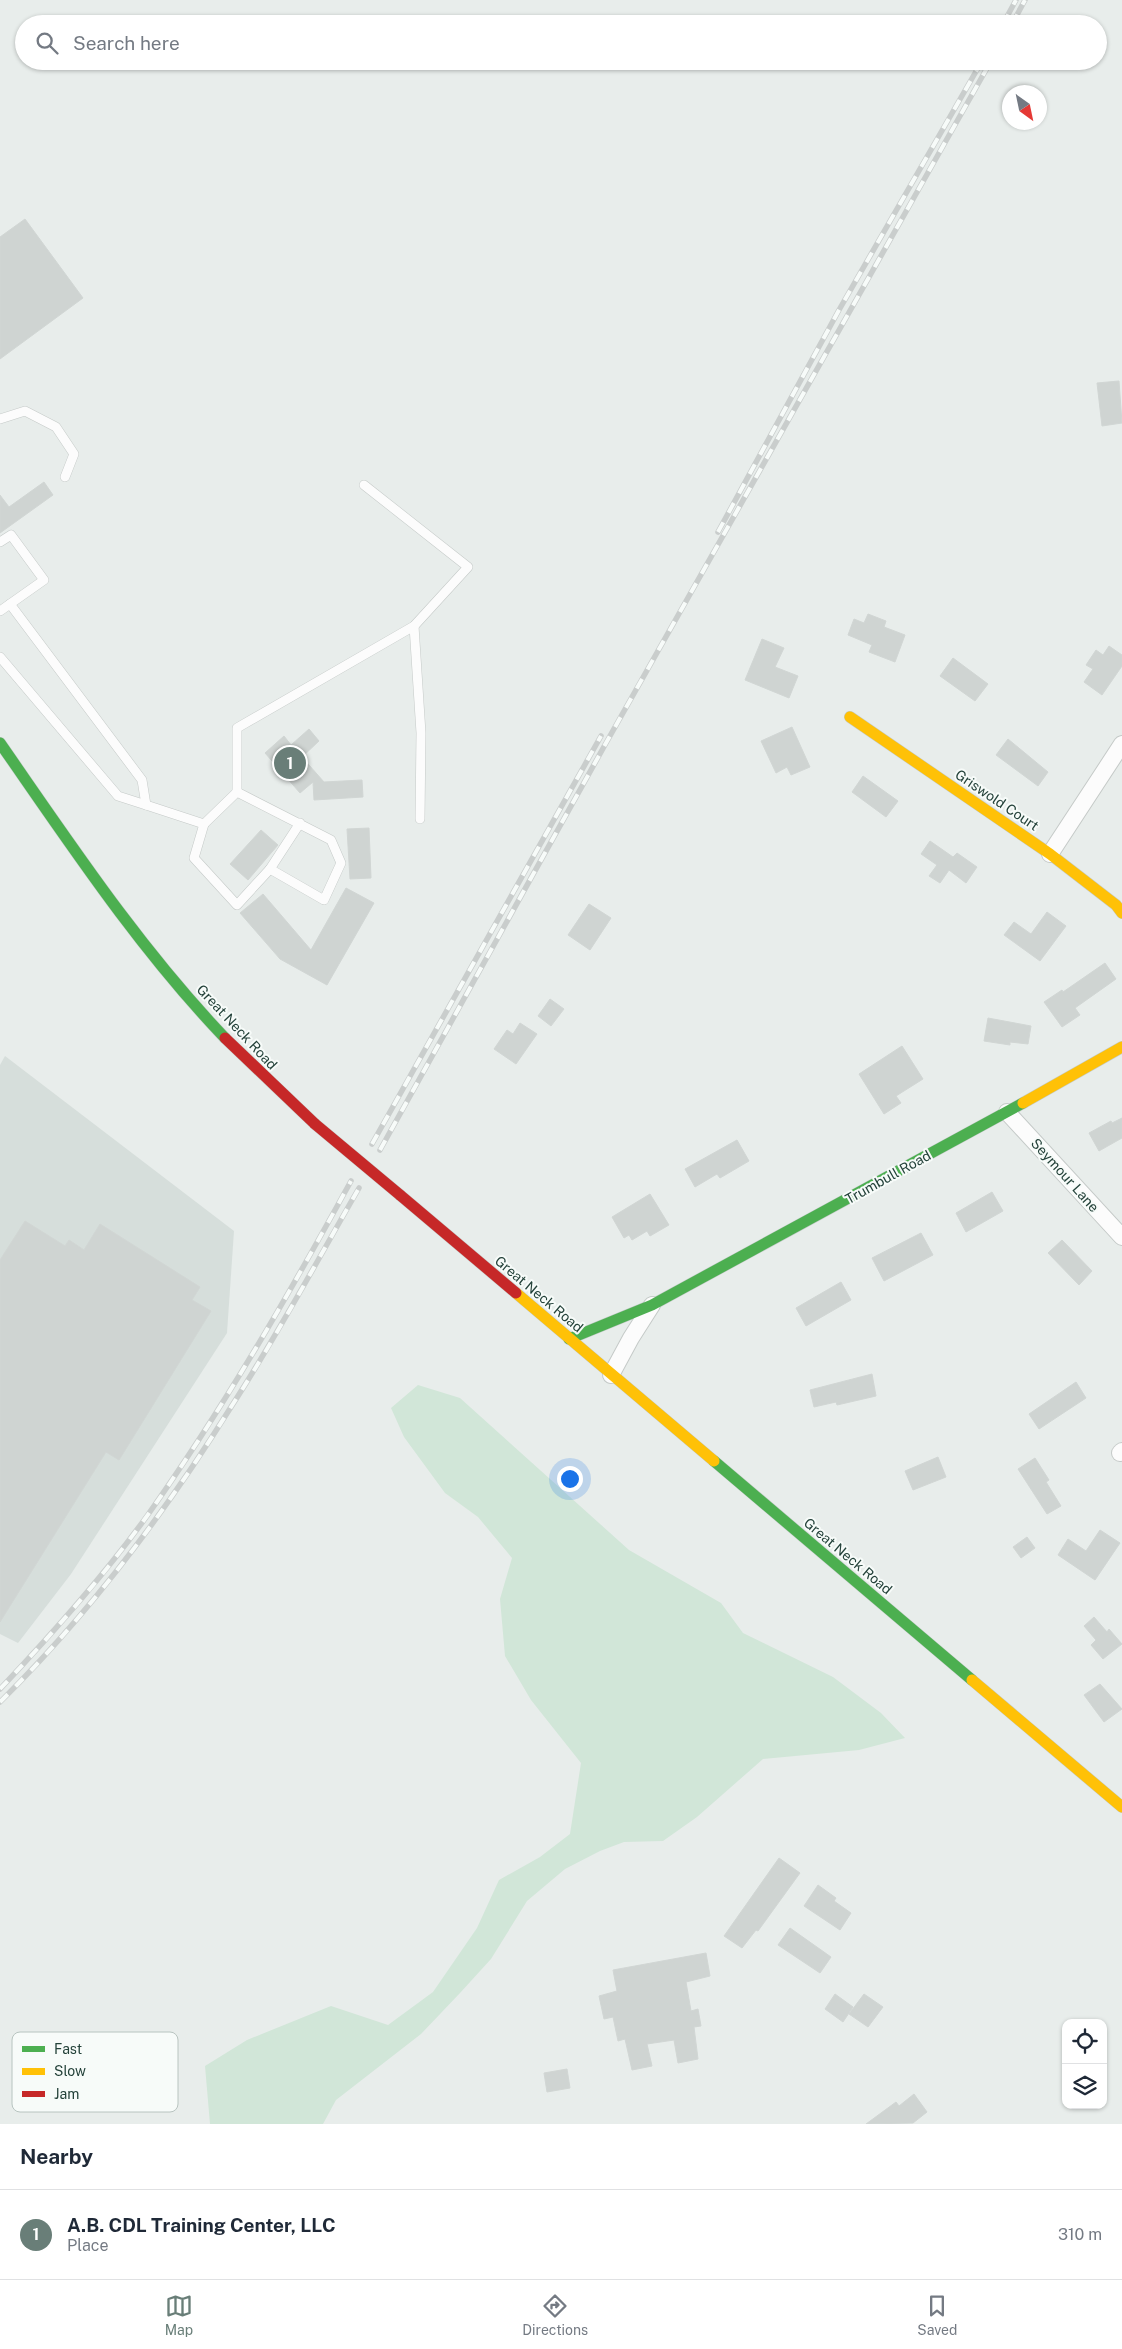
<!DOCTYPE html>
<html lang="en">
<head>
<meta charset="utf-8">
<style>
	:root { --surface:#fff; --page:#f2f2f3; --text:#1f2937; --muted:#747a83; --line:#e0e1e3; --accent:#697e78 }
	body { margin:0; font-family:"Public Sans",sans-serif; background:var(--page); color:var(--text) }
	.controls { position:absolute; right:15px; bottom:15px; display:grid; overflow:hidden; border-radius:10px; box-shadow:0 1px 4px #0004 }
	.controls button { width:45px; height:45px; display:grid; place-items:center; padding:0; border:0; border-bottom:1px solid var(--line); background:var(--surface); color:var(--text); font:25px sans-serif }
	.compass { position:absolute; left:1002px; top:85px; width:45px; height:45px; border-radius:50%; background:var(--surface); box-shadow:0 1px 4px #0004; rotate:147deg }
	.you { position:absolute; left:569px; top:1478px; width:18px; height:18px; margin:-12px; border:4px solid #fff; border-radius:50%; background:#1a73e8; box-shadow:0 0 0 8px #1a73e833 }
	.badge { display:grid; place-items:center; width:32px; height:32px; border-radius:50%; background:var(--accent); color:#fff; font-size:16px; font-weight:700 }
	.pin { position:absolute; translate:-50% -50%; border:2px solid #fff; box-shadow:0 1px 5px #0006 }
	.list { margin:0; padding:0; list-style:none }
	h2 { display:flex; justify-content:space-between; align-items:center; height:65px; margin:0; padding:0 20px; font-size:21px }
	h2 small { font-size:16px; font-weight:400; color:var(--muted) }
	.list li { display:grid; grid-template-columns:32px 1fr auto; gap:15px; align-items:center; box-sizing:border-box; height:90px; padding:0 20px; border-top:1px solid var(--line) }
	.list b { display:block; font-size:19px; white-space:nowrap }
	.list p { margin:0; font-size:16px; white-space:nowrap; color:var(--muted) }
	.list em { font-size:16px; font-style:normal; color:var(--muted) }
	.icon { flex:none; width:28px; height:28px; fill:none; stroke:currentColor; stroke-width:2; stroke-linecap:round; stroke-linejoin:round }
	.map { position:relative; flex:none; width:1122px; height:2124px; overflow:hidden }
	.search { position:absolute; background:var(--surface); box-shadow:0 1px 4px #0004; left:15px; right:15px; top:15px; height:55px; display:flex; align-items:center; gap:12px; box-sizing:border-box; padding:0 18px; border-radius:28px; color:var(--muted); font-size:19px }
	.sheet { height:155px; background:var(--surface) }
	nav { display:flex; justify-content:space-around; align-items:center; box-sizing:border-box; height:70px; border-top:1px solid var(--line); background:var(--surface); font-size:14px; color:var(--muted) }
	nav a { display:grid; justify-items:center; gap:2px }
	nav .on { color:var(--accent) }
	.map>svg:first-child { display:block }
	.built { fill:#d6dedb }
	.green { fill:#d1e6d8 }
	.building { fill:#cfd4d2; stroke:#d1d6d4 }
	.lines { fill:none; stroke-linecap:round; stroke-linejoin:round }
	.lane-casing { stroke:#c5cac8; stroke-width:10 }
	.street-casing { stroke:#c5cac8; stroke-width:18 }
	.fast-casing { stroke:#c3cbc8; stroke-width:12 }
	.slow-casing { stroke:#c3cbc8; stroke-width:12 }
	.jam-casing { stroke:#c3cbc8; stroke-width:12 }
	.lane { stroke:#fcfcfc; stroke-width:9 }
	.street { stroke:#fcfcfc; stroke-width:16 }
	.fast { stroke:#4caf50; stroke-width:11 }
	.slow { stroke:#ffc107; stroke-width:11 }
	.jam { stroke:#c62828; stroke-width:11 }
	.rail-casing { stroke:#c9cdcc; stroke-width:5.5 }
	.rail { stroke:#f7fbf9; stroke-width:4; stroke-dasharray:11; stroke-linecap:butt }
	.jam-bridge-casing { stroke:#c3cbc8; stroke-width:12; stroke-linecap:butt }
	.jam-bridge { stroke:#c62828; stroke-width:11 }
	.labels { text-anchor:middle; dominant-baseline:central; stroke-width:4; stroke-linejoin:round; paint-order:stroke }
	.street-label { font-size:14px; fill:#24423a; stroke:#f7fbf9 }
	.key { fill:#f7fbf9; stroke:#b8c4c0; stroke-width:1 }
	.key-label { font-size:14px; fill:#24423a }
</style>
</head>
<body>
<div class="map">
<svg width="1122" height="2124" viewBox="0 0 1122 2124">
	<rect width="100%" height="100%" fill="#e8edeb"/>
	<polygon class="built" points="5,1056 234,1231 227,1333 71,1574 18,1643 0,1634 0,1065"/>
	<polygon class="green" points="418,1385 460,1398 629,1550 721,1603 743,1633 833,1677 881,1713 905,1738 859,1750 763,1759 697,1817 663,1841 624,1842 600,1851 565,1869 527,1901 491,1959 460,1993 421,2034 336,2100 323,2124 210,2124 205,2066 247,2040 331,2006 388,2025 433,1992 477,1928 499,1880 540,1857 570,1834 581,1763 531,1700 505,1656 500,1599 512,1558 478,1517 445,1493 404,1437 391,1408"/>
	<g class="building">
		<polygon points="25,219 83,298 0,359 0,237"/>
		<polygon points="1119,381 1122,423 1102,426 1097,383"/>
		<polygon points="44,482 53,495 0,533 0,495 9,507"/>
		<polygon points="868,614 886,621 884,627 905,635 895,662 869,652 872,645 848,635 854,619 864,623"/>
		<polygon points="762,639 784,648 775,667 798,676 789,698 745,680"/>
		<polygon points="1109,646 1122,655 1122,666 1102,695 1084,682 1093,669 1086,665 1096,650 1103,655"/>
		<polygon points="953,658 988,684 975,701 940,676"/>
		<polygon points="792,727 810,767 791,775 787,767 776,773 761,741"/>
		<polygon points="309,729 319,741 302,757 324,782 362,780 363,797 314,800 313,782 300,793 265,753 284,736 291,745"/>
		<polygon points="1008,739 1048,772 1038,786 996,755"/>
		<polygon points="863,776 898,801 886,817 852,792"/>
		<polygon points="369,828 371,878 350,879 347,829"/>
		<polygon points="261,830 278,845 248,880 230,864"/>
		<polygon points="930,841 953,857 957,853 977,867 966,883 949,870 940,883 929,876 937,865 921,854"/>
		<polygon points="346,888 374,903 327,985 280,959 240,913 263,894 311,950"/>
		<polygon points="589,904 611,918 590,950 568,935"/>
		<polygon points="1047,912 1066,926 1040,961 1004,935 1014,922 1031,934"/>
		<polygon points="1105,963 1116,979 1075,1008 1080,1015 1062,1027 1044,1002 1062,990 1063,992"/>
		<polygon points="550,999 564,1009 551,1026 538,1016"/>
		<polygon points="988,1018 1031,1026 1028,1044 1010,1042 1010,1045 984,1041"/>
		<polygon points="520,1023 537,1034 516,1064 494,1049 507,1030 513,1034"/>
		<polygon points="902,1046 923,1079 896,1096 901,1103 884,1114 859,1074"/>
		<polygon points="1122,1118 1122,1138 1099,1151 1089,1133 1111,1121 1112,1123"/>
		<polygon points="737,1140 749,1161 720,1178 717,1174 695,1187 685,1169"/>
		<polygon points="992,1192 1003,1211 966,1232 956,1213"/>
		<polygon points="650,1194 669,1225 650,1236 647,1231 632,1240 629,1235 624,1238 612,1217"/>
		<polygon points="25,1221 65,1246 69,1240 84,1250 100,1224 200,1287 192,1300 211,1311 119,1460 106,1452 0,1622 0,1260"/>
		<polygon points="921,1233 933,1255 884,1281 872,1258"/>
		<polygon points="1062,1240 1092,1271 1079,1285 1048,1253"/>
		<polygon points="841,1282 851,1300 806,1326 796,1308"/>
		<polygon points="872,1374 876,1396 837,1405 836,1402 814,1407 810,1390"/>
		<polygon points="1076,1382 1086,1398 1039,1429 1029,1414"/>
		<polygon points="938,1457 946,1477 913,1490 905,1471"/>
		<polygon points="1035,1458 1049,1480 1046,1482 1061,1506 1047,1514 1018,1469"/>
		<polygon points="1100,1530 1120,1543 1095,1580 1058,1555 1068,1539 1086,1551"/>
		<polygon points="1027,1537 1035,1548 1021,1558 1013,1547"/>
		<polygon points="1094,1617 1107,1632 1109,1629 1122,1644 1103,1659 1091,1645 1096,1640 1084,1626"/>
		<polygon points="1100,1684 1122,1709 1104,1722 1084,1695"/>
		<polygon points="779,1858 800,1873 758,1931 756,1930 742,1948 724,1936"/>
		<polygon points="818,1885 836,1898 834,1901 851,1913 840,1930 804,1906"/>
		<polygon points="790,1928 831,1957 820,1973 778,1945"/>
		<polygon points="706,1953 710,1976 686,1982 691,2011 698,2009 701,2026 694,2027 698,2059 678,2063 674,2040 647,2044 652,2066 632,2070 625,2039 618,2041 613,2017 604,2019 599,1996 617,1991 613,1970"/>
		<polygon points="835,1994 853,2007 843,2022 825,2009"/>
		<polygon points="864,1994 883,2007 868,2027 849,2014"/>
		<polygon points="567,2069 570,2088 547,2092 544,2073"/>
		<polygon points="914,2094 927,2112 913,2123 866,2124 896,2102 899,2106"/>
	</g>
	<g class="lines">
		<g class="lane-casing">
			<g id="lane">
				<polyline points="0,419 25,411 56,427 74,454 65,477"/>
				<polyline points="0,542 11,535 44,580 0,611"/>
				<polyline points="10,604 142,780 146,805 204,824 237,792 331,840 341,863 324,900 270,869 300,823"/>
				<polyline points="414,626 421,733 420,819"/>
				<polyline points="0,657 118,796 146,805"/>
				<polyline points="237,792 237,728 414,626 468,567 364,485"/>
				<polyline points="204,824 194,858 237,905 270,869"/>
			</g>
		</g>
		<g class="street-casing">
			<g id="street">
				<polyline points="1050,854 1122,744"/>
				<polyline points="1007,1112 1122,1237"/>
				<polyline points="611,1375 631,1338 652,1305"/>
				<polyline points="1120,1453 1122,1451"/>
			</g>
		</g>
		<g class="fast-casing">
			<g id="fast">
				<path d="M 0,743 C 71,845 139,948 225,1038"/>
				<polyline points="569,1339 652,1305 1023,1103"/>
				<polyline points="714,1461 972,1680"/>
			</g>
		</g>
		<g class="slow-casing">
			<g id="slow">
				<polyline points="850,717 1050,854 1116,905 1122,913"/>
				<polyline points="1023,1103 1122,1047"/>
				<polyline points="516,1293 714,1461"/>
				<polyline points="972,1680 1122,1807"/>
			</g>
		</g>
		<g class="jam-casing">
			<g id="jam">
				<polyline points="225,1038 315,1124"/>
				<polyline points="400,1195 516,1293"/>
			</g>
		</g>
		<use href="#lane" class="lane"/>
		<use href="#street" class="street"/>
		<use href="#fast" class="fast"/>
		<use href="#slow" class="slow"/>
		<use href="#jam" class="jam"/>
		<g class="rail-casing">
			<g id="rail">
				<polyline points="1003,24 1016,0"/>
				<polyline points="1012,24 1025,0"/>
				<polyline points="718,532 839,310 982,61"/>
				<polyline points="372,1144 601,736"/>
				<polyline points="380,1150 606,743 991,61"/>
				<path d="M 0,1689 C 52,1634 103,1577 147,1516 C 223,1409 288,1296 351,1181"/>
				<path d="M 0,1702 C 89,1614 165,1513 231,1407 C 277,1336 317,1261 359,1188"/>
			</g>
		</g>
		<use href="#rail" class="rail"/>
		<g class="jam-bridge-casing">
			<polyline id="jam-bridge" points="315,1124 400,1195"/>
		</g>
		<use href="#jam-bridge" class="jam-bridge"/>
	</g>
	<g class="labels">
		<g class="street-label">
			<text transform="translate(997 800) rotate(34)">Griswold Court</text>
			<text transform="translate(237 1027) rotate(47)">Great Neck Road</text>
			<text transform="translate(1065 1175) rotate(48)">Seymour Lane</text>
			<text transform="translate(888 1177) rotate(-29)">Trumbull Road</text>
			<text transform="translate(539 1294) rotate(40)">Great Neck Road</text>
			<text transform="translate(848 1556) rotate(40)">Great Neck Road</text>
		</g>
	</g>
	<rect x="12" y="2032" width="166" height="80" rx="8" class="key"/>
	<rect x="22" y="2046" width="23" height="6" fill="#4caf50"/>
	<rect x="22" y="2068" width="23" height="7" fill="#ffc107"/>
	<rect x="22" y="2091" width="23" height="6" fill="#c62828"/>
	<g class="key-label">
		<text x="54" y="2054">Fast</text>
		<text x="54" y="2076">Slow</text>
		<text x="54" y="2099">Jam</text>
	</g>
</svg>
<div class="controls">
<button><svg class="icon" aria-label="locate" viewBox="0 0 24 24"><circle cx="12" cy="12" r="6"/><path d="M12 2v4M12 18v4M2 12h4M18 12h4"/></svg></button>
<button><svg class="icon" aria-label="layers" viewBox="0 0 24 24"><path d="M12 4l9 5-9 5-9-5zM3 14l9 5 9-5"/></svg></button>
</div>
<svg class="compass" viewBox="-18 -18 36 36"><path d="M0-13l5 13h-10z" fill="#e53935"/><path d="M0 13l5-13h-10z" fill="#747a83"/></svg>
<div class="you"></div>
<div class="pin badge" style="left:290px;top:763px">1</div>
<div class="search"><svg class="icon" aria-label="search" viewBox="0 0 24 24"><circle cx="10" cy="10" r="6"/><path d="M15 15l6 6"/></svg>Search here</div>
</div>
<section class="sheet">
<h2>Nearby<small></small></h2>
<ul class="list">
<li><span class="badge">1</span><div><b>A.B. CDL Training Center, LLC</b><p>Place</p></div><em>310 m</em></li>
</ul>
</section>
<nav>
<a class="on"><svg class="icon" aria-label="map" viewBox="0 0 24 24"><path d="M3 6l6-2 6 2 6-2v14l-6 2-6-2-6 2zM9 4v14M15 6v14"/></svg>Map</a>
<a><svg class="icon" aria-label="directions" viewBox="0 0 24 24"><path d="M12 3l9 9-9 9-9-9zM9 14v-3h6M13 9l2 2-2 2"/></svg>Directions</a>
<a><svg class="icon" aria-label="saved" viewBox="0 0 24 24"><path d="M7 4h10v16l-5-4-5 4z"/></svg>Saved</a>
</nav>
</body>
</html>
